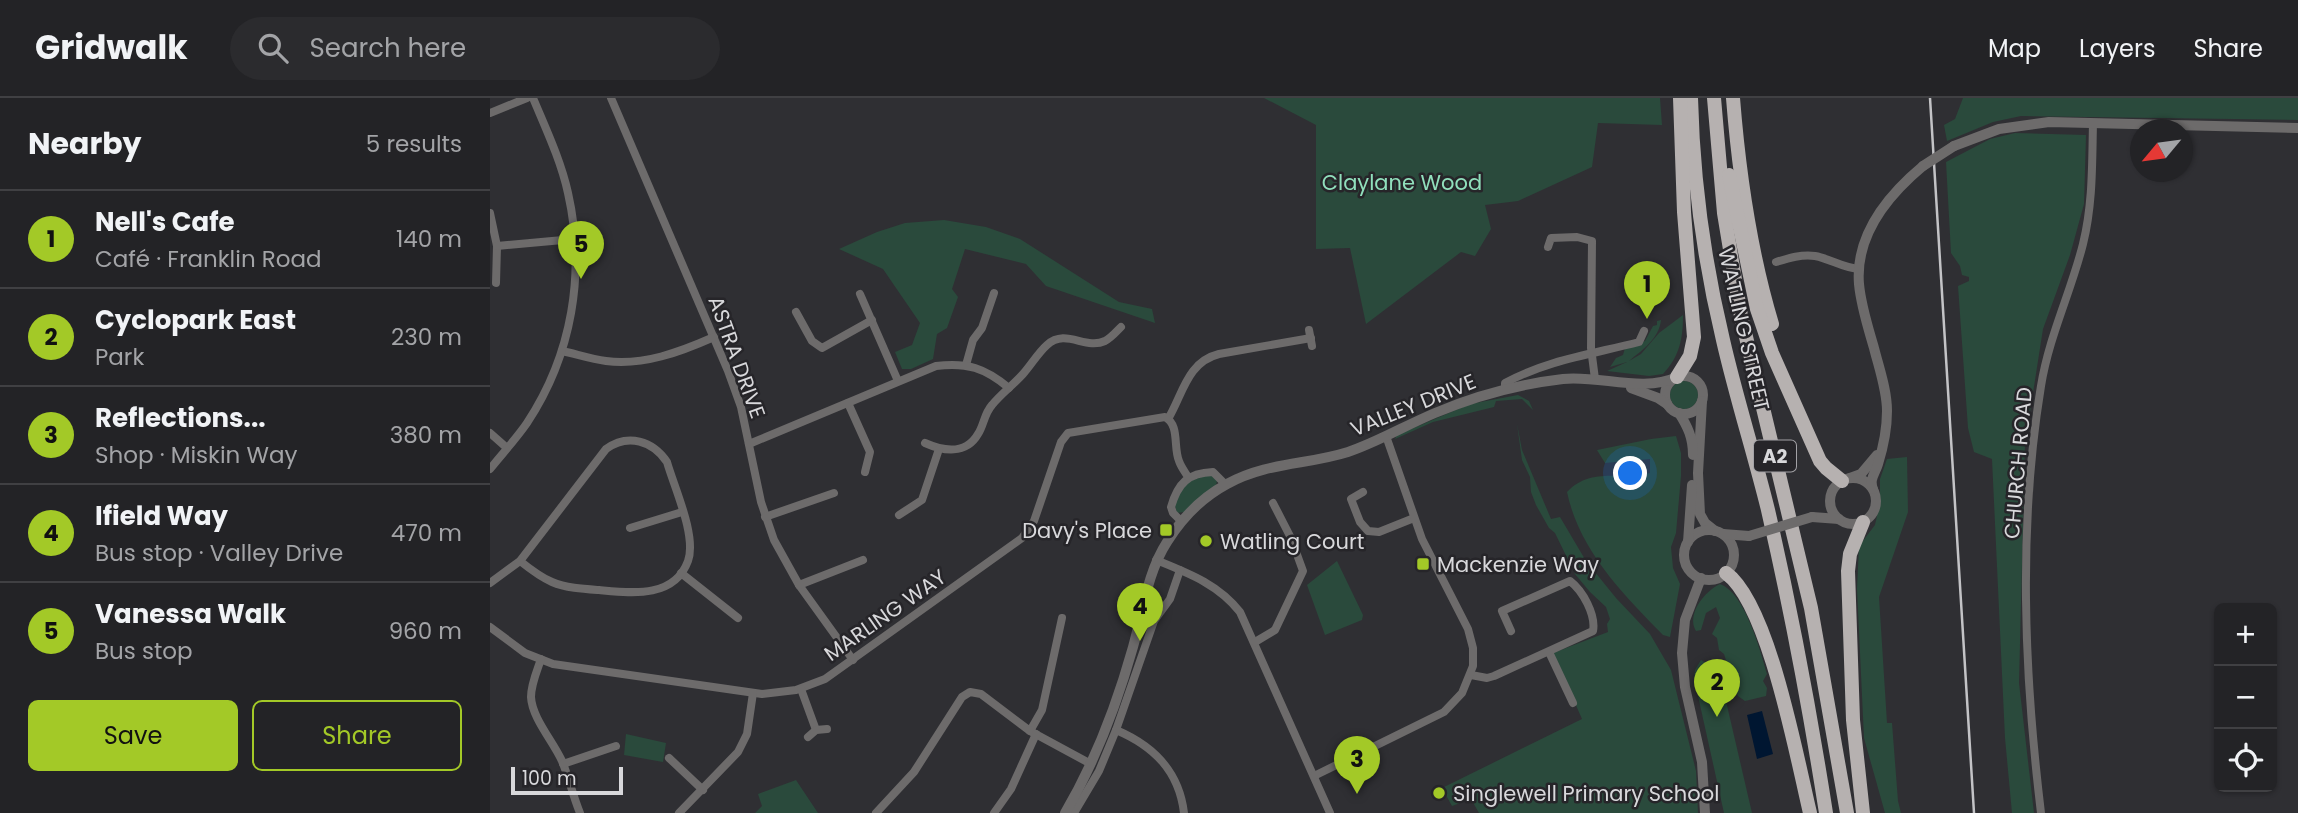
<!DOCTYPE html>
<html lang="en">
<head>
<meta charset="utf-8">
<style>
	:root { --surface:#232326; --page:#2b2b2e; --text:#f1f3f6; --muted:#a3a4a7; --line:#404043; --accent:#a3c927 }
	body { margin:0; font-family:Poppins,sans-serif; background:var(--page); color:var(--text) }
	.controls { position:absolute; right:21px; bottom:21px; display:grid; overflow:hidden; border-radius:10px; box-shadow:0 2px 5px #0004 }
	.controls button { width:63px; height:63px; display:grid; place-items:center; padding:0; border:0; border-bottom:2px solid var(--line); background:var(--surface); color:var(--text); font:35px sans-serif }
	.compass { position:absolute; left:1640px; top:21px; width:63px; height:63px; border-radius:50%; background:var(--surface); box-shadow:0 2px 5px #0004; rotate:241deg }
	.scale { position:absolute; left:21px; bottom:18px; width:112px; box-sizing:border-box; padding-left:7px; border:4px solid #d8d8db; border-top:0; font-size:19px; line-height:24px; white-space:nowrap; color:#d8d8db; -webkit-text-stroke:5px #262529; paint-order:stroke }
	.you { position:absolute; left:1141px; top:376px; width:24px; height:24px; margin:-18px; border:5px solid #fff; border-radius:50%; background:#1a73e8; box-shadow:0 0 0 10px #1a73e833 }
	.badge { display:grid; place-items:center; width:46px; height:46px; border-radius:50%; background:var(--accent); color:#111; font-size:23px; font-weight:700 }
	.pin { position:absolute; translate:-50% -58px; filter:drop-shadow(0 2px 4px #0008) }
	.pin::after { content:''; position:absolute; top:37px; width:24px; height:21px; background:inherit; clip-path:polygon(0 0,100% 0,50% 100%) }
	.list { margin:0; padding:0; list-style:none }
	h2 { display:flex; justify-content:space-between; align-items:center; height:91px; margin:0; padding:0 28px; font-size:30px }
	h2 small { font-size:23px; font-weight:400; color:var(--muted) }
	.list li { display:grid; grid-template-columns:46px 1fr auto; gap:21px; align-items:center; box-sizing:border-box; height:98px; padding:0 28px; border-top:2px solid var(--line) }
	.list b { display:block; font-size:26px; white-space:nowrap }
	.list p { margin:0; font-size:23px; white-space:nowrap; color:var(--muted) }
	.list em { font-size:23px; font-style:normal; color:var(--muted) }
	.actions { display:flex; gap:14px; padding:21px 28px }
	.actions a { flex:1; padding:16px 0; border:2px solid var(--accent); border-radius:10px; text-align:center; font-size:24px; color:var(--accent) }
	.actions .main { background:var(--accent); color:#111 }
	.icon { flex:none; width:38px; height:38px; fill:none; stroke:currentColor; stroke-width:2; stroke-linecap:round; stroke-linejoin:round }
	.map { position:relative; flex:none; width:1808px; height:715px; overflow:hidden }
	header { display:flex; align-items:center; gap:42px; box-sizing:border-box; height:98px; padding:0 35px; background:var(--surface); border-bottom:2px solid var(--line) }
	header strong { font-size:33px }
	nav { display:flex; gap:38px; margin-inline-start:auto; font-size:24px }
	.search { width:490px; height:63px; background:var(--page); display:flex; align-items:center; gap:18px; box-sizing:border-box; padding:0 24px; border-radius:38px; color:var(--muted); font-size:26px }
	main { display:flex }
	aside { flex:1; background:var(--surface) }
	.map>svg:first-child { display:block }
	.green { fill:#2a4a3c }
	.water { fill:#001631 }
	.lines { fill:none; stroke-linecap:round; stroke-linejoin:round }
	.minor { stroke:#6d6b6b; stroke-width:8 }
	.tertiary { stroke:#6d6b6b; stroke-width:10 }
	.trunk { stroke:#b6b1b0; stroke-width:14 }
	.rail { stroke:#c3c3c6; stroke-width:2.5 }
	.tertiary-bridge { stroke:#6d6b6b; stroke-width:10 }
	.poi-dot { fill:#a3c927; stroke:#262529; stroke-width:2.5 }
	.labels { text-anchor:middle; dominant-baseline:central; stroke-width:5; stroke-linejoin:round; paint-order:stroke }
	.shield { fill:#262529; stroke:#a3a2a6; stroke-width:2 }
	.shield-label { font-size:19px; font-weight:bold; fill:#d8d8db }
	.park-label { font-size:21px; fill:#90dfbc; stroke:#262529 }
	.street-label { font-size:21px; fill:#d8d8db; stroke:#262529 }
	.poi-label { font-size:21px; fill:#d8d8db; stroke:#262529; text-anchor:start }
</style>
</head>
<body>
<header>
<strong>Gridwalk</strong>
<div class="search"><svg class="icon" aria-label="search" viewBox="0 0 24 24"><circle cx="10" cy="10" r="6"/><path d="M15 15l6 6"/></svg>Search here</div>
<nav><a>Map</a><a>Layers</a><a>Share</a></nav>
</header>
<main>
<aside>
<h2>Nearby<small>5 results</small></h2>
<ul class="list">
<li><span class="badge">1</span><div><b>Nell's Cafe</b><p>Café · Franklin Road</p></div><em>140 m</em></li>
<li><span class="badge">2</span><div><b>Cyclopark East</b><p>Park</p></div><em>230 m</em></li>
<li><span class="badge">3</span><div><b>Reflections...</b><p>Shop · Miskin Way</p></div><em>380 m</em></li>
<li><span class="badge">4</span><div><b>Ifield Way</b><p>Bus stop · Valley Drive</p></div><em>470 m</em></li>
<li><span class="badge">5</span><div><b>Vanessa Walk</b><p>Bus stop</p></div><em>960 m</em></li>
</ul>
<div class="actions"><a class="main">Save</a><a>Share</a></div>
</aside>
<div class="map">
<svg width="1808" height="715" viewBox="0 0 1808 715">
	<rect width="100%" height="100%" fill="#2f2f33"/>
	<g class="green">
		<polygon points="774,0 1170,0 1172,27 1108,25 1102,69 1028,103 995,107 1001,131 985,158 971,154 876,226 860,150 826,151 826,27"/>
		<polygon points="1473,0 1808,0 1808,22 1531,18 1503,24 1457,43 1454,27 1465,21"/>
		<polygon points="1525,35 1596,37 1594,106 1580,157 1553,231 1535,346 1529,585 1544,715 1522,715 1515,640 1502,361 1484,354 1478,330 1468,188 1479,183 1479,179 1472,177 1470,168 1461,155 1456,64 1500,41"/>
		<polygon points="454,122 496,129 530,141 629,204 662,211 665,225 556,188 536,166 475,151 462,191 468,199 457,230 447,236 443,261 421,271 412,271 405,254 422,247 430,225 393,171 349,151 387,134 415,125"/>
		<path d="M 1193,217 C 1193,240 1190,258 1173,276 L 1159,278 L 1117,273 L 1137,264 L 1120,269 L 1126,260 L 1133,257 L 1135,250 L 1155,243 L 1163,228 L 1167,227 L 1167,223 L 1171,222 C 1169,241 1152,252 1139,263 L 1151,256 L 1169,235 Z"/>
		<circle cx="1194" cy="297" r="14"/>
		<polygon points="1028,297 1039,303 1043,312 1032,301 1006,303 1004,309 943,324 905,341 907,337 980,306"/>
		<polygon points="1027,326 1032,352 1061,421 1070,419 1096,463 1126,500 1160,536 1181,572 1206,673 1208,715 989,715 981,701 962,708 952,690 1092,621 1063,555 1118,534 1117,526 1120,521 1116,509 1100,494 1085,476 1065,435 1059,430 1046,407 1041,394 1040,379 1032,362"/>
		<path d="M 1186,338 L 1191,355 L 1191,378 L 1186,435 L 1181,449 L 1183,470 L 1190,486 L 1180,539 L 1173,537 C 1133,496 1089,452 1077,394 C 1101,368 1132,383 1160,375 L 1160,361 L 1115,365 L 1107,352 L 1161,341 Z"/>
		<polygon points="1417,359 1418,414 1389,499 1397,625 1402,625 1408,703 1411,715 1395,715 1374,640 1367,491 1369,448 1385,427 1390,404 1390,381 1397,361"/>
		<polygon points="720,376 727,383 726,387 694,414 687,415 684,405 697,384"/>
		<polygon points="847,463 873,517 872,522 835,537 817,487"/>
		<path d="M 1230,486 C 1255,495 1270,552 1277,576 L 1273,583 L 1277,590 L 1276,598 L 1255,603 L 1248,598 L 1234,556 L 1229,552 L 1227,540 L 1222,536 L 1230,520 L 1226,509 L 1216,515 L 1211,532 L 1206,533 C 1196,516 1215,493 1230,486 Z"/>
		<polygon points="1211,562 1229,573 1262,715 1234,715 1204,580 1205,572"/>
		<polygon points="136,636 176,645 173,664 134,657"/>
		<polygon points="306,682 328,715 265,715 272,708 268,696"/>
	</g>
	<polygon class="water" points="1272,613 1283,656 1267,661 1257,617"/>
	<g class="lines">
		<g class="minor">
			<polyline points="121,0 238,273 251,309 271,404 284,442 309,487 363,562"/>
			<polyline points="0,15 37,0"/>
			<polyline points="0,115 7,148 6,185"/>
			<polyline points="7,148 84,141"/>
			<polyline points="1058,149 1061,140 1087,139 1102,143 1101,250 1105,281"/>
			<path d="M 1286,164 C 1299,160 1312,156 1325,158 C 1341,161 1353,170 1369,171"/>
			<polyline points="370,196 408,283"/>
			<polyline points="306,214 322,243 332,250 382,222"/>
			<polyline points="819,232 822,248"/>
			<path d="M 72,253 C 86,256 101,261 116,263 C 153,268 190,254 224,239"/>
			<polyline points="476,267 483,242 492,230 504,195"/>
			<path d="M 1015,292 L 1015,285 C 1057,262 1103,256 1149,244 L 1154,233"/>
			<polyline points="358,305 380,354 375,374"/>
			<path d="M 678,321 C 693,296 697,264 729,256 L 821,240"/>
			<polyline points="0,335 17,350"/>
			<path d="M 435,345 C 453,353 476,357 488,336 C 494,327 494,316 502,307 C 511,296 523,287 533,276 C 541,267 548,255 557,247 C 576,230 595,252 615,243 C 621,240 626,234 631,229"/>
			<path d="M 259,346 L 446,268 C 477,264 495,270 519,290"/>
			<path d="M 0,371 C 12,356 26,341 37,325 C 82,257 96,175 78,95 C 71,63 56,31 43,0"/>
			<polyline points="873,394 861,401 870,424 878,433 889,434 924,420"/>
			<polyline points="409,417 432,402 449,351"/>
			<polyline points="275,419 344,395"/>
			<path d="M 691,423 L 683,415 L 681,409 C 688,385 698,375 723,374 L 735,386"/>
			<polyline points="140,430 192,414"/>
			<path d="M 666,462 C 698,475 728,486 750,514 L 840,715"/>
			<polyline points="191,475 248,520"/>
			<path d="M 0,485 L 30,463 L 116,351 C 138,335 163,343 177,364 C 184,389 207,438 198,463 C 184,501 141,495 109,492 C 94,491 76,490 62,484 C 50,479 40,471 30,463"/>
			<polyline points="309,487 373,462"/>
			<path d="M 0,529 L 35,555 L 63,566 L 272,596 L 306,592 L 335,581 L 532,440 L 544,423 L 571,344 L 578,335 L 675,319 C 690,327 683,349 689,363 C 691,369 695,374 698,379"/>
			<polyline points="765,544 785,532 813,473 801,440 783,405"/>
			<polyline points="1059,554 1083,605"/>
			<path d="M 51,561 C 47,573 41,586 41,599 C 42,620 63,643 72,663 C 79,680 83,698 90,715"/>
			<path d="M 981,577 L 997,580 L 1004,578 L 1103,533 C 1106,517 1093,493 1080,483 L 1012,513 L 1021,533"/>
			<polyline points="311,591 326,632"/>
			<path d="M 626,632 C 664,648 689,673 694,715"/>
			<polyline points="540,633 552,612 572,520"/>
			<polyline points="318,639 326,632 337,631"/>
			<polyline points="179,660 213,692"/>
			<polyline points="73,666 126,648"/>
			<polyline points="824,678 954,614 972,595 983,568 983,550 978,531 932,441 896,338"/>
			<polyline points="189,715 248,654 257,636 263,595"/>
			<polyline points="386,715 424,674 472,599 480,594 491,596 540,633 601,666"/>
			<polyline points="504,715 521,691 546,636"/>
			<polyline points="584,715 609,673 626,632 664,523 680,501 690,472"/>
			<path d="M 1551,715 C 1534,574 1528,428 1551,288 C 1559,238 1581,194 1593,146 C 1603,106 1602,65 1603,25"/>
		</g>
		<g class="tertiary">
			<polyline points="1464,48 1509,31 1559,24 1808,30"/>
			<circle cx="1194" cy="297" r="19"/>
			<polyline points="1141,290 1168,300 1177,306"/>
			<polyline points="1212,303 1208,375 1210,416 1215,425 1225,433"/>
			<path d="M 1189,315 C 1198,329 1203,340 1203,357"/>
			<polyline points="1360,380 1371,376 1387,357"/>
			<circle cx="1363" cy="403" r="23"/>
			<path d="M 1383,391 C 1379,381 1385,376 1388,366 C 1393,350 1397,330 1397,313 C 1397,292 1389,270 1384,250 C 1378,229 1371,208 1369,186 C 1365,137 1397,98 1433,68"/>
			<polyline points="1322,419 1349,421"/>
			<circle cx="1219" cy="457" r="25"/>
			<polyline points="1233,436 1259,438"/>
			<polyline points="1198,444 1202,387"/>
			<polyline points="1211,480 1195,522 1192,555 1195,589 1212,664 1215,715"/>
			<path d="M 575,715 C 605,664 627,606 643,549 C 653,514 657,475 677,444 C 692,420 711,400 737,386 C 777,364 817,367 858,354 C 888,344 916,327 945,315 C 985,298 1030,286 1073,281 C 1110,277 1153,295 1187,279"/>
		</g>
		<g class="trunk">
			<path d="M 1201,0 C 1203,81 1214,163 1233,242 C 1246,299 1264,355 1278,412 C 1301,512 1320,613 1336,715"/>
			<polyline points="1224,0 1234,115 1251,218 1321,510 1357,715"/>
			<path d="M 1243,0 C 1249,76 1260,153 1282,226"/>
			<polyline points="1239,77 1267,211 1282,255 1330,363 1336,370 1352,383"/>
			<polyline points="1187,279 1200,258 1204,239 1194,114 1190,0"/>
			<path d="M 1236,475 C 1279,506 1307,661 1320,715"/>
			<polyline points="1373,715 1363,622 1358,473 1360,456 1373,424"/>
		</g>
		<polyline class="rail" points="1440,0 1484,715"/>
		<g class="tertiary-bridge">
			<polyline points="1433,68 1464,48"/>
			<polyline points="1259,438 1322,419"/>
		</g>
	</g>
	<g class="poi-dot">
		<rect x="669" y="425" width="14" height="14" rx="3.5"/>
		<circle cx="716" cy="443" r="7"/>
		<rect x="926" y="459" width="14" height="14" rx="3.5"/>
		<circle cx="949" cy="695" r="7"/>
	</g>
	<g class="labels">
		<rect class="shield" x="1264" y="342.5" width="42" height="31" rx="5"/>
		<g class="shield-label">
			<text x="1285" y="358">A2</text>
		</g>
		<g class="park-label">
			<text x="912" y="84">Claylane Wood</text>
		</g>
		<g class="street-label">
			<text transform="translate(1254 231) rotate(77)">WATLING STREET</text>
			<text transform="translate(247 259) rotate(70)">ASTRA DRIVE</text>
			<text transform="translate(923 307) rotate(-22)">VALLEY DRIVE</text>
			<text transform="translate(1528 365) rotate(-85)">CHURCH ROAD</text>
			<text transform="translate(395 517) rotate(-35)">MARLING WAY</text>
		</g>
		<g class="poi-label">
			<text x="662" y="432" text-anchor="end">Davy's Place</text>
			<text x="730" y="443">Watling Court</text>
			<text x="947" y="466">Mackenzie Way</text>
			<text x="963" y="695">Singlewell Primary School</text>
		</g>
	</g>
</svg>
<div class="controls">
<button>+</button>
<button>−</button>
<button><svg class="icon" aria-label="locate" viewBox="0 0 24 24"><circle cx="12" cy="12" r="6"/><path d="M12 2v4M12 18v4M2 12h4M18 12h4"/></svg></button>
</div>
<svg class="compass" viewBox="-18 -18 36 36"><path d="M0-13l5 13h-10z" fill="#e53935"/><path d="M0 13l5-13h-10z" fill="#a3a4a7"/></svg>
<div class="scale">100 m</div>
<div class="you"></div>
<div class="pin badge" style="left:1157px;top:221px">1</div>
<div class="pin badge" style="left:1227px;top:619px">2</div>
<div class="pin badge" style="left:867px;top:696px">3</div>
<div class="pin badge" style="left:650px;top:543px">4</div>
<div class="pin badge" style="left:91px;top:181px">5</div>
</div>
</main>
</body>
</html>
